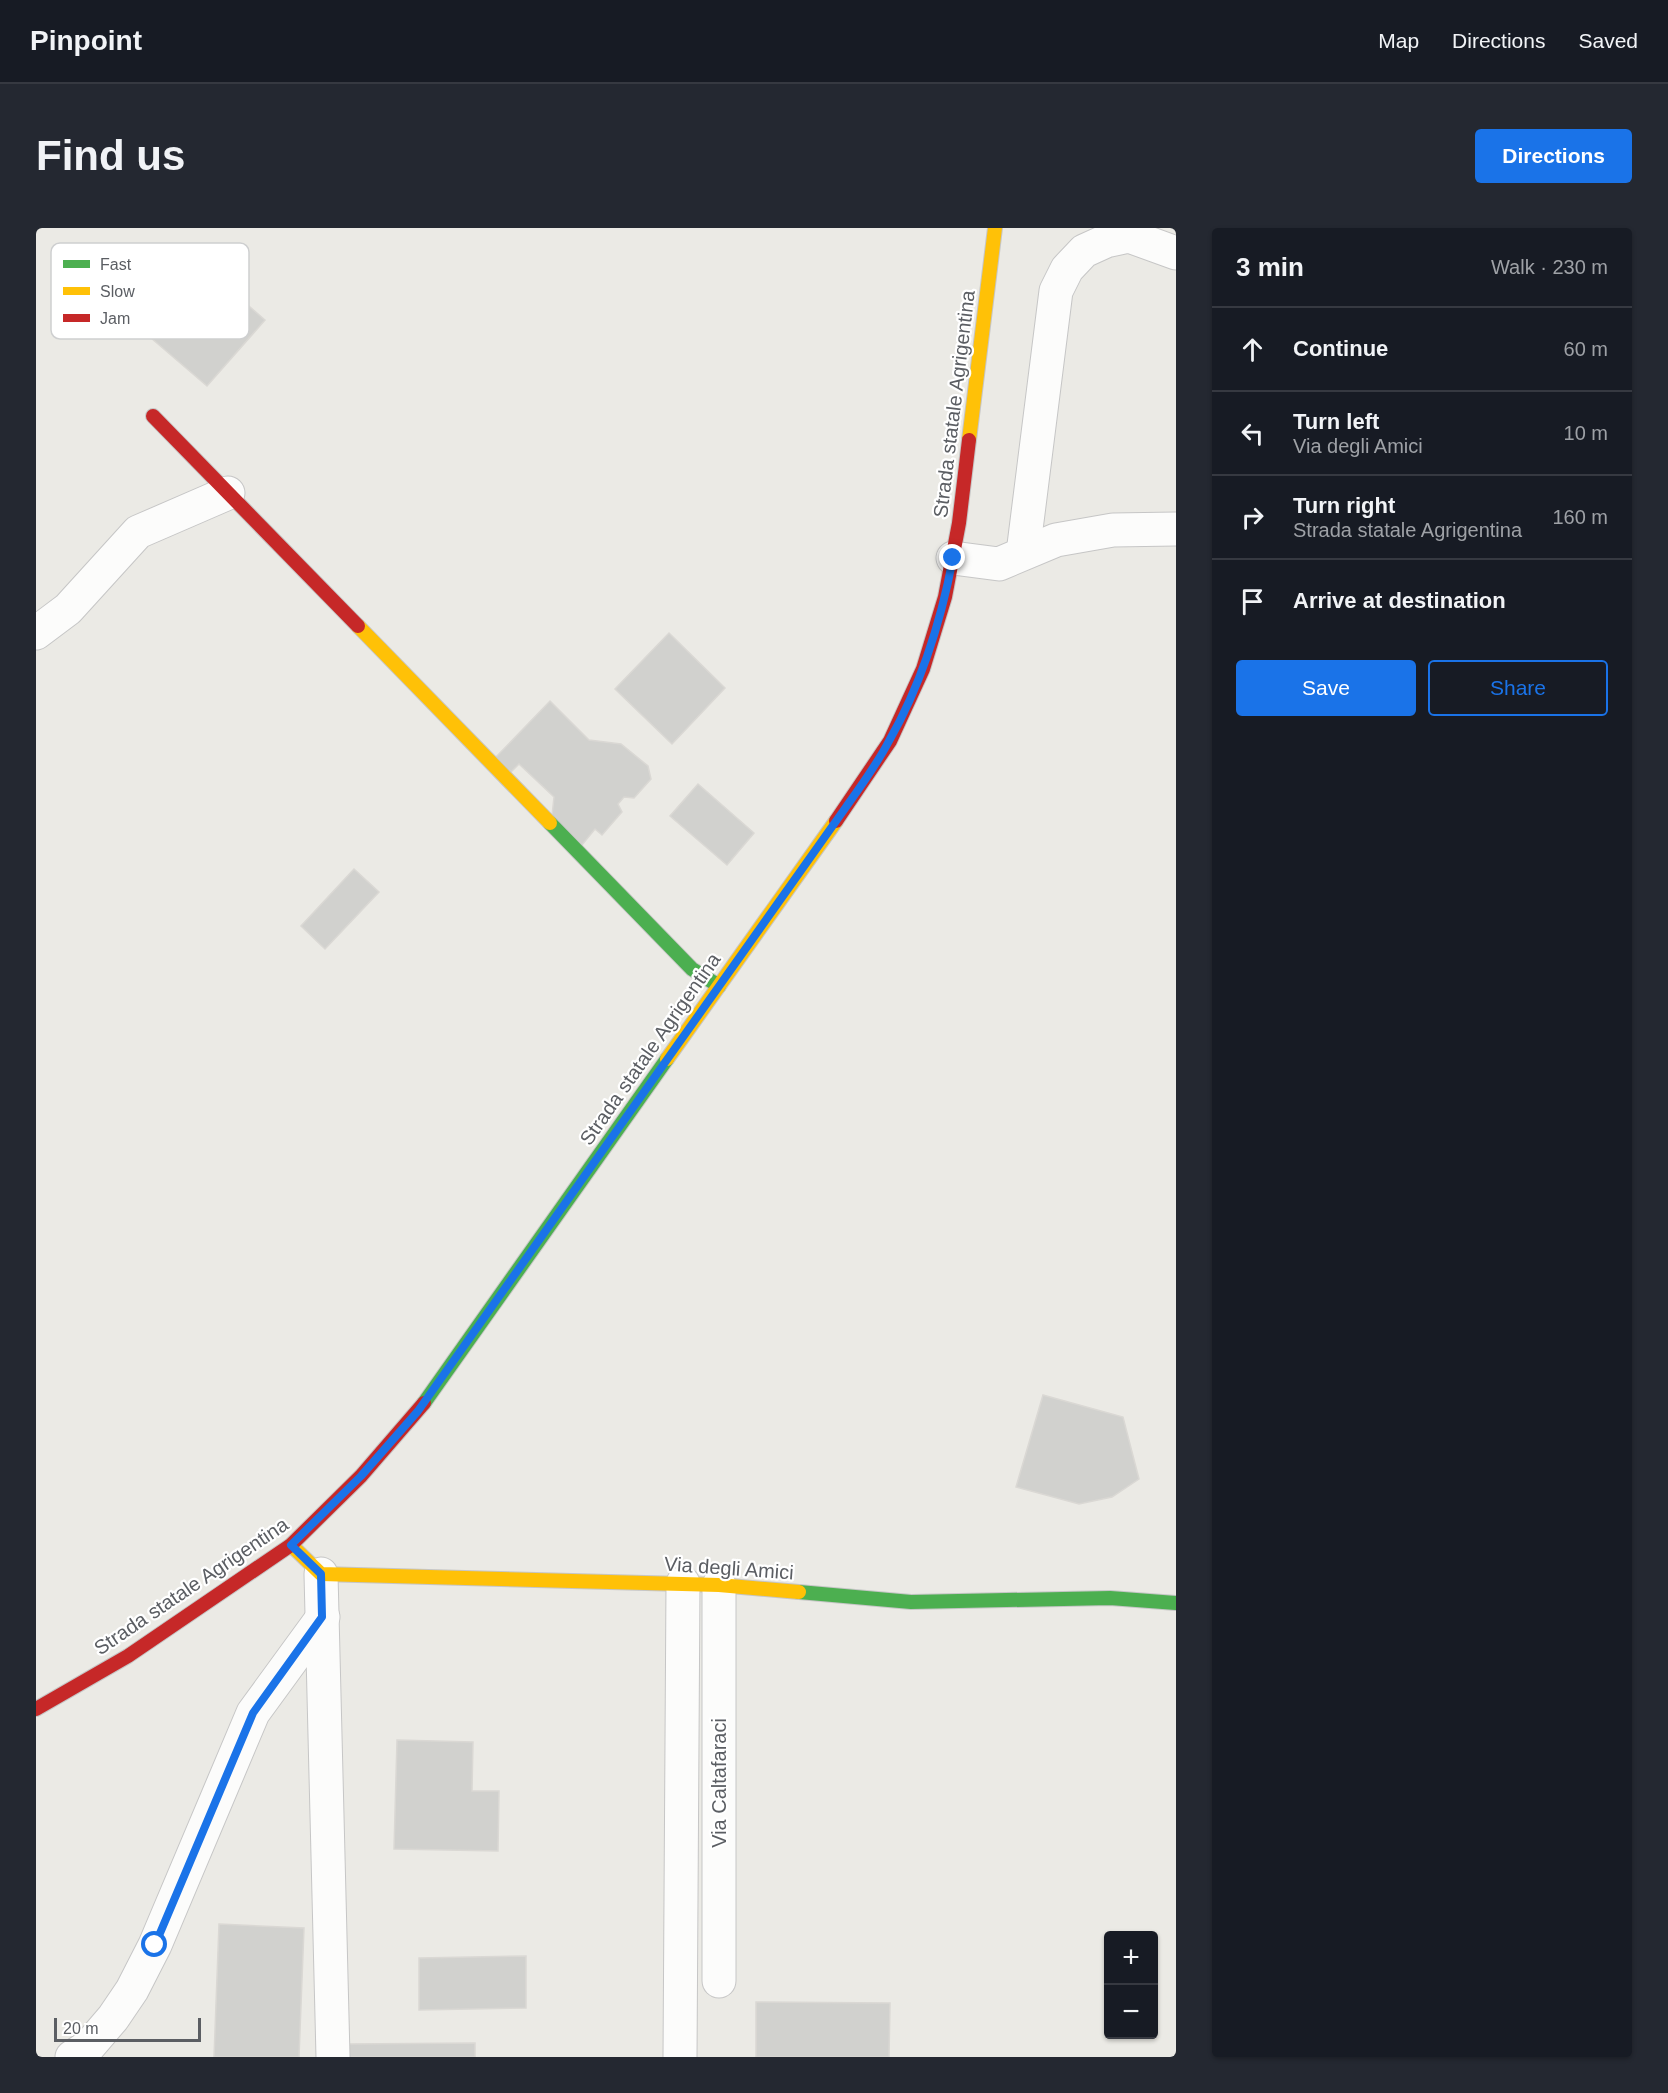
<!DOCTYPE html>
<html lang="en">
<head>
<meta charset="utf-8">
<style>
	:root { --surface:#171b24; --page:#242831; --text:#f1f3f6; --muted:#9ea1a6; --line:#363941; --accent:#1a73e8 }
	body { margin:0; font-family:Arial,sans-serif; background:var(--page); color:var(--text) }
	.controls { position:absolute; right:18px; bottom:18px; display:grid; overflow:hidden; border-radius:6px; box-shadow:0 2px 4px #0004 }
	.controls button { width:54px; height:54px; display:grid; place-items:center; padding:0; border:0; border-bottom:2px solid var(--line); background:var(--surface); color:var(--text); font:30px sans-serif }
	.scale { position:absolute; left:18px; bottom:15px; width:147px; box-sizing:border-box; padding-left:6px; border:3px solid #5b5e63; border-top:0; font-size:16px; line-height:21px; white-space:nowrap; color:#5b5e63; -webkit-text-stroke:4px #fff; paint-order:stroke }
	.stop { position:absolute; width:18px; height:18px; margin:-14px; border:4px solid #1a73e8; border-radius:50%; background:#fff }
	.stop.end { background:#1a73e8; border-color:#fff; box-shadow:0 2px 6px #0008 }
	.list { margin:0; padding:0; list-style:none }
	h2 { display:flex; justify-content:space-between; align-items:center; height:78px; margin:0; padding:0 24px; font-size:26px }
	h2 small { font-size:20px; font-weight:400; color:var(--muted) }
	.list li { display:grid; grid-template-columns:39px 1fr auto; gap:18px; align-items:center; box-sizing:border-box; height:84px; padding:0 24px; border-top:2px solid var(--line) }
	.list b { display:block; font-size:22px; white-space:nowrap }
	.list p { margin:0; font-size:20px; white-space:nowrap; color:var(--muted) }
	.list em { font-size:20px; font-style:normal; color:var(--muted) }
	.actions { display:flex; gap:12px; padding:18px 24px }
	.actions a { flex:1; padding:14px 0; border:2px solid var(--accent); border-radius:6px; text-align:center; font-size:21px; color:var(--accent) }
	.actions .main { background:var(--accent); color:#fff }
	.icon { flex:none; width:33px; height:33px; fill:none; stroke:currentColor; stroke-width:2; stroke-linecap:round; stroke-linejoin:round }
	.map { position:relative; flex:none; width:1140px; height:1829px; overflow:hidden; border-radius:6px }
	header { display:flex; align-items:center; gap:36px; box-sizing:border-box; height:84px; padding:0 30px; background:var(--surface); border-bottom:2px solid var(--line) }
	header strong { font-size:28px }
	nav { display:flex; gap:33px; margin-inline-start:auto; font-size:21px }
	.intro { display:flex; align-items:center; justify-content:space-between; box-sizing:border-box; height:144px; padding:0 36px }
	h1 { margin:0; font-size:42px }
	.button { padding:15px 27px; border-radius:6px; background:var(--accent); color:#fff; font-size:21px; font-weight:700 }
	main { display:flex; gap:36px; padding:0 36px }
	aside { flex:1; background:var(--surface); border-radius:6px; box-shadow:0 2px 4px #0004 }
	.map>svg:first-child { display:block }
	.building { fill:#d1d1ce; stroke:#dad8d4; stroke-width:1.5 }
	.lines { fill:none; stroke-linecap:round; stroke-linejoin:round }
	.street-casing { stroke:#c6c6c6; stroke-width:35 }
	.fast-casing { stroke:#c6c6c6; stroke-width:16 }
	.slow-casing { stroke:#c6c6c6; stroke-width:16 }
	.jam-casing { stroke:#c6c6c6; stroke-width:16 }
	.street { stroke:#fcfcfb; stroke-width:33 }
	.fast { stroke:#4caf50; stroke-width:14 }
	.slow { stroke:#ffc107; stroke-width:14 }
	.jam { stroke:#c62828; stroke-width:14 }
	.route { stroke:#1a73e8; stroke-width:8 }
	.labels { text-anchor:middle; dominant-baseline:central; stroke-width:4.5; stroke-linejoin:round; paint-order:stroke }
	.street-label { font-size:20px; fill:#5b5e63; stroke:#fff }
	.key { fill:#fff; stroke:#cecfd0; stroke-width:1.5 }
	.key-label { font-size:16px; fill:#5b5e63 }
</style>
</head>
<body>
<header>
<strong>Pinpoint</strong>
<nav><a>Map</a><a>Directions</a><a>Saved</a></nav>
</header>
<div class="intro"><h1>Find us</h1><a class="button">Directions</a></div>
<main>
<div class="map">
<svg width="1140" height="1829" viewBox="0 0 1140 1829">
	<rect width="100%" height="100%" fill="#ebeae5"/>
	<g class="building">
		<polygon points="159,31 229,92 171,158 101,98"/>
		<polygon points="633,405 689,460 636,516 579,461"/>
		<polygon points="514,473 553,512 585,516 612,538 615,551 598,570 588,569 582,576 586,584 566,607 559,601 546,617 516,588 518,569 483,536 475,544 460,529"/>
		<polygon points="662,556 718,605 691,637 634,588"/>
		<polygon points="318,641 343,664 289,721 265,698"/>
		<polygon points="1007,1167 1087,1189 1103,1251 1076,1269 1043,1276 980,1259"/>
		<polygon points="361,1512 437,1514 436,1563 463,1563 462,1623 358,1621"/>
		<polygon points="183,1696 268,1700 263,1829 178,1829"/>
		<polygon points="490,1728 490,1780 383,1782 383,1730"/>
		<polygon points="720,1774 854,1775 853,1829 720,1829"/>
		<polygon points="439,1815 439,1829 312,1829 312,1816"/>
	</g>
	<g class="lines">
		<g class="street-casing">
			<g id="street">
				<polyline points="987,325 1020,63 1031,41 1048,23 1070,13 1093,8 1140,25"/>
				<polyline points="917,330 963,336 1020,312 1077,302 1140,301"/>
				<polyline points="0,405 32,381 102,304 192,265"/>
				<polyline points="285,1346 297,1829"/>
				<polyline points="683,1753 683,1357"/>
				<polyline points="36,1829 53,1818 77,1790 96,1762 119,1717 217,1485 287,1389"/>
				<polyline points="644,1829 647,1355"/>
			</g>
		</g>
		<g class="fast-casing">
			<g id="fast">
				<polyline points="514,595 656,741 683,758"/>
				<polyline points="388,1175 631,831"/>
				<polyline points="763,1364 875,1374 1074,1370 1140,1375"/>
			</g>
		</g>
		<g class="slow-casing">
			<g id="slow">
				<polyline points="933,212 959,0"/>
				<polyline points="322,398 514,595"/>
				<polyline points="631,831 800,593"/>
				<polyline points="255,1317 285,1346 683,1357 763,1364"/>
			</g>
		</g>
		<g class="jam-casing">
			<g id="jam">
				<polyline points="117,188 322,398"/>
				<polyline points="800,593 854,513 887,441 909,369 923,295 933,212"/>
				<polyline points="0,1481 92,1428 255,1317 325,1248 388,1175"/>
			</g>
		</g>
		<use href="#street" class="street"/>
		<use href="#fast" class="fast"/>
		<use href="#slow" class="slow"/>
		<use href="#jam" class="jam"/>
	</g>
	<g class="lines">
		<path class="route" d="M 119,1717 L 217,1485 L 286,1389 L 285,1346 L 255,1317 L 325,1248 L 382,1183 L 810,579 C 825,558 841,536 853,513 C 885,457 905,393 917,330"/>
	</g>
	<g class="labels">
		<g class="street-label">
			<text transform="translate(918 176) rotate(-83)">Strada statale Agrigentina</text>
			<text transform="translate(614 821) rotate(-55)">Strada statale Agrigentina</text>
			<text transform="translate(693 1340) rotate(4)">Via degli Amici</text>
			<text transform="translate(155 1358) rotate(-34)">Strada statale Agrigentina</text>
			<text transform="translate(683 1555) rotate(-90)">Via Caltafaraci</text>
		</g>
	</g>
	<rect x="15" y="15" width="198" height="96" rx="9" class="key"/>
	<rect x="27" y="32" width="27" height="8" fill="#4caf50"/>
	<rect x="27" y="59" width="27" height="8" fill="#ffc107"/>
	<rect x="27" y="86" width="27" height="8" fill="#c62828"/>
	<g class="key-label">
		<text x="64" y="42">Fast</text>
		<text x="64" y="69">Slow</text>
		<text x="64" y="96">Jam</text>
	</g>
</svg>
<div class="controls">
<button>+</button>
<button>−</button>
</div>
<div class="scale">20 m</div>
<div class="stop" style="left:119px;top:1717px"></div>
<div class="stop end" style="left:917px;top:330px"></div>
</div>
<aside>
<h2>3 min<small>Walk · 230 m</small></h2>
<ul class="list">
<li><svg class="icon" aria-label="ahead" viewBox="0 0 24 24"><path d="M12 20V5M6 11l6-6 6 6"/></svg><div><b>Continue</b></div><em>60 m</em></li>
<li><svg class="icon" aria-label="left" viewBox="0 0 24 24"><path d="M17 20v-9H6M10 6l-5 5 5 5"/></svg><div><b>Turn left</b><p>Via degli Amici</p></div><em>10 m</em></li>
<li><svg class="icon" aria-label="right" viewBox="0 0 24 24"><path d="M7 20v-9h11M14 6l5 5-5 5"/></svg><div><b>Turn right</b><p>Strada statale Agrigentina</p></div><em>160 m</em></li>
<li><svg class="icon" aria-label="arrive" viewBox="0 0 24 24"><path d="M6 21V4h12l-3 4 3 4H6"/></svg><div><b>Arrive at destination</b></div></li>
</ul>
<div class="actions"><a class="main">Save</a><a>Share</a></div>
</aside>
</main>
</body>
</html>
